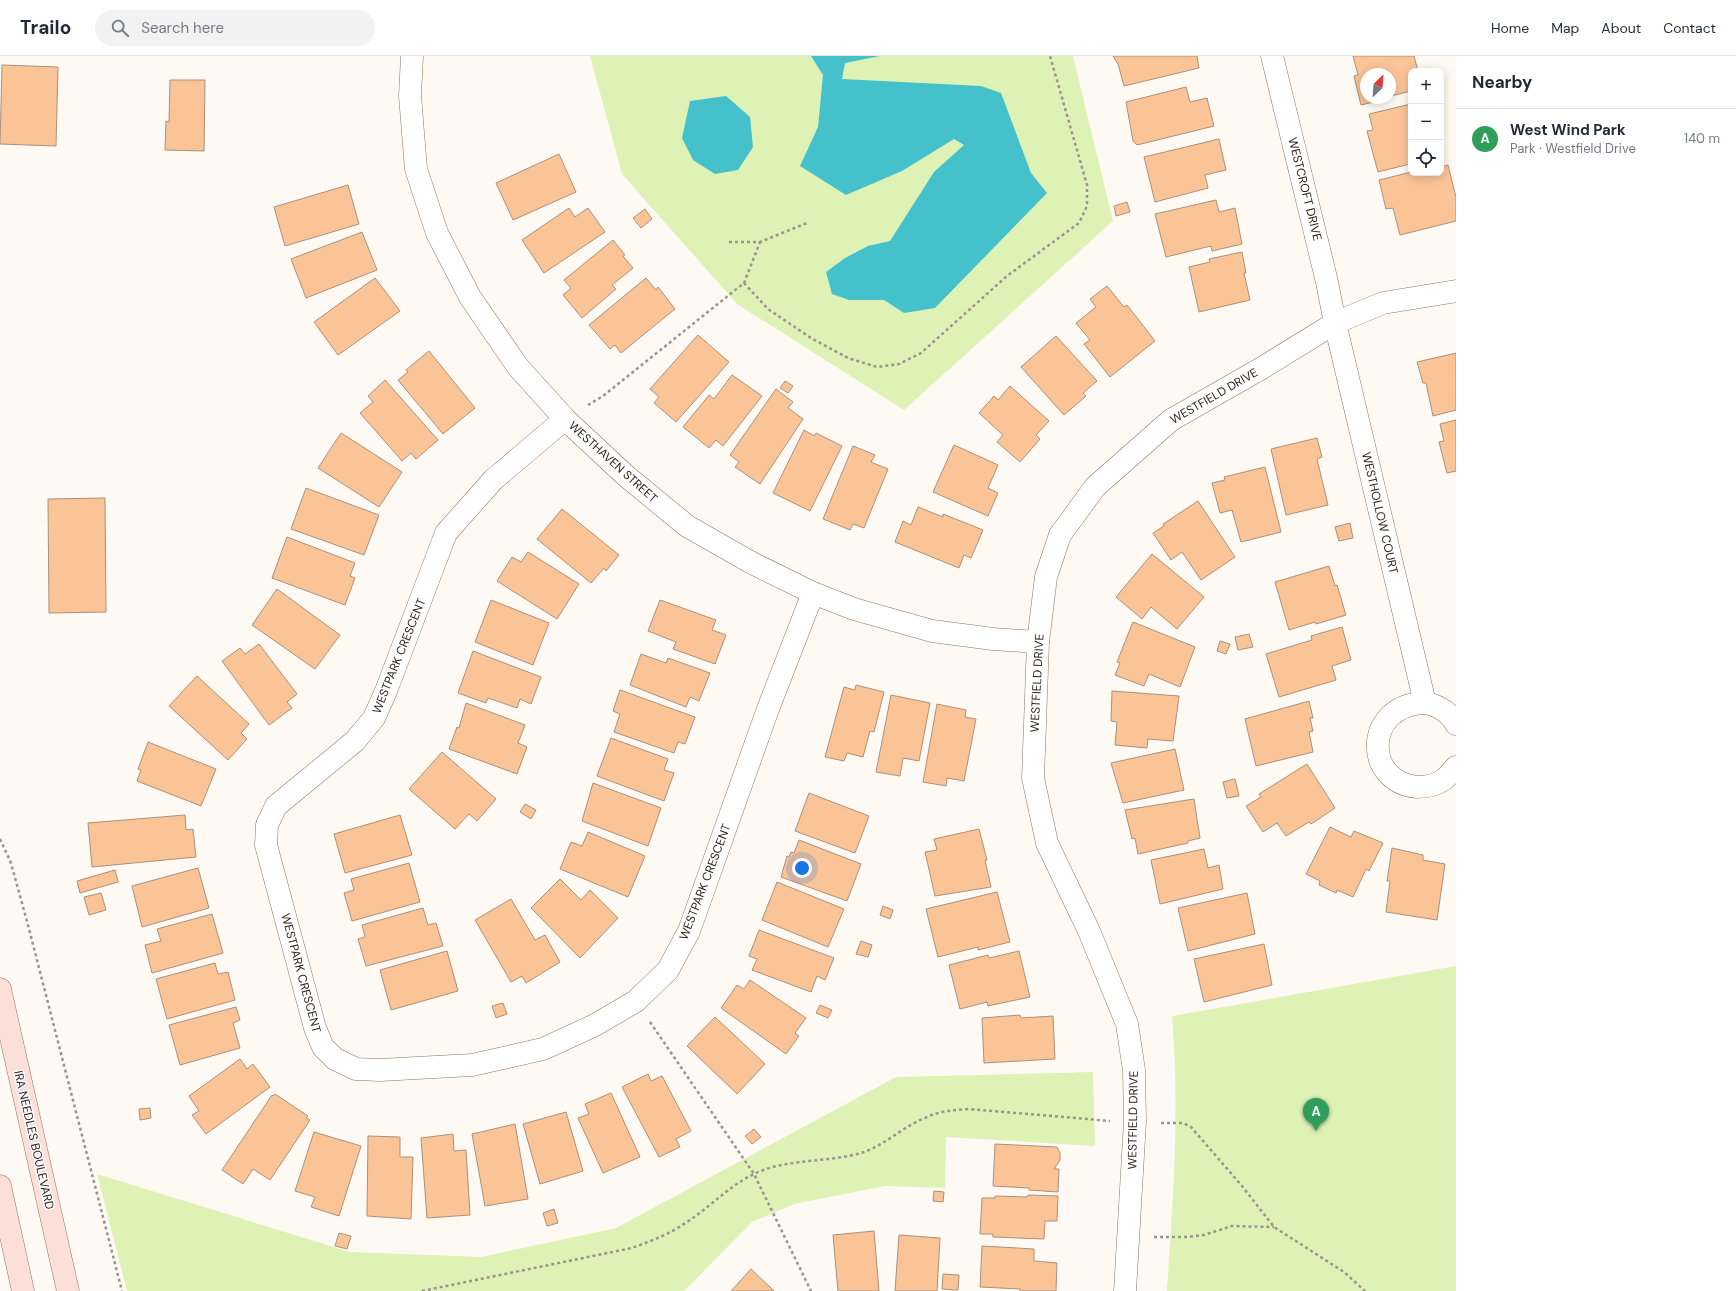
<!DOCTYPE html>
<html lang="en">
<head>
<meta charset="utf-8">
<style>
	:root { --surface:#fff; --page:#f2f2f3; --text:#1f2937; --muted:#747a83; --line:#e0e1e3; --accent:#ea580c }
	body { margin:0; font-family:"DM Sans",sans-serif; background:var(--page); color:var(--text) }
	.controls { position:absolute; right:12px; top:12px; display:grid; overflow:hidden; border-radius:8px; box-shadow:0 2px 10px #0003 }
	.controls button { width:36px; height:36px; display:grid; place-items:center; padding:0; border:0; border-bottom:1px solid var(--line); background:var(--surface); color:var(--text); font:20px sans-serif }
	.compass { position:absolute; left:1360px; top:12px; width:36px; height:36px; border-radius:50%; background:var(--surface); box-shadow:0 2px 10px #0003; rotate:25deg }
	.you { position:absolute; left:802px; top:812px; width:14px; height:14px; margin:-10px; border:3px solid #fff; border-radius:50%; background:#1a73e8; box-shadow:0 0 0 6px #1a73e833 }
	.badge { display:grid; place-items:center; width:26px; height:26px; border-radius:50%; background:var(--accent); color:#fff; font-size:13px; font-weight:700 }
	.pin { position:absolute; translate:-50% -33px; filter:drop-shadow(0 1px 2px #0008) }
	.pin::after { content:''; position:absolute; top:21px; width:14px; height:12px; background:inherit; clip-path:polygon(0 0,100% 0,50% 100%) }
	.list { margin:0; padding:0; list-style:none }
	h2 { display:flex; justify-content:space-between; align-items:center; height:52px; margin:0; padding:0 16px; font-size:17px }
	h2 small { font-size:13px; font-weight:400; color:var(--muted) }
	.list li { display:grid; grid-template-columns:26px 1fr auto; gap:12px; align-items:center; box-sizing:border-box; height:60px; padding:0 16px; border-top:1px solid var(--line) }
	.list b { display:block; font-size:15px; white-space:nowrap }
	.list p { margin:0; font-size:13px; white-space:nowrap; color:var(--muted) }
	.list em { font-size:13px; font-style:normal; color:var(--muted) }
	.icon { flex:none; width:22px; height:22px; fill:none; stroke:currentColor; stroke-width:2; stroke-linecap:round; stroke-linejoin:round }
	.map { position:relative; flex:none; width:1456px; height:1235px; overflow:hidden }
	header { display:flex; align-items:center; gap:24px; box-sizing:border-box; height:56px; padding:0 20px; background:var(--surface); border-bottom:1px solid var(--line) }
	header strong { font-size:19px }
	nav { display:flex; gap:22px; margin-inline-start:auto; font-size:14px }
	.search { width:280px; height:36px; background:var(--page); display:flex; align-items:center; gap:10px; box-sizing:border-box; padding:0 14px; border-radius:22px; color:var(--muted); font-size:15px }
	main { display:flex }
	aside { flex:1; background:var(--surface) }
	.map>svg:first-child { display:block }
	.green { fill:#def2b6 }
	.water { fill:#44c1cb }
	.building { fill:#fac496; stroke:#aa917b; fill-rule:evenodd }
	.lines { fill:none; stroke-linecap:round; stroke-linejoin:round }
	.street-casing { stroke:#8e7560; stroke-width:23 }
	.secondary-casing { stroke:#8e7560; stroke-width:23 }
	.path { stroke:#9b938c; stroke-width:2.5; stroke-dasharray:3 3; stroke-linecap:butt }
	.street { stroke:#fff; stroke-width:22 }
	.secondary { stroke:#fbdfd8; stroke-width:22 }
	.labels { text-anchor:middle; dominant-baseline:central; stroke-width:3; stroke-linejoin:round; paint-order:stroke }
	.street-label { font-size:12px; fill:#2e241b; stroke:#fff }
</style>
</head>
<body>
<header>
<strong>Trailo</strong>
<div class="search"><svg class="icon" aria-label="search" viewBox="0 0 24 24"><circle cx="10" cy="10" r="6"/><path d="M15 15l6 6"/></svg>Search here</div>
<nav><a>Home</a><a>Map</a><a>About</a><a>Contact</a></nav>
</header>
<main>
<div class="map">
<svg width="1456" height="1235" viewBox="0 0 1456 1235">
	<rect width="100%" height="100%" fill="#fff9f4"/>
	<g class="green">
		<polygon points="590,0 1073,0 1113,165 904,354 737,248 622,118"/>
		<path d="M 1456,910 L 1456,1235 L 1167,1235 C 1173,1142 1180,1053 1172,960 Z"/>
		<polygon points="1093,1016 1095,1090 946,1081 945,1132 885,1130 794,1148 752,1166 684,1235 127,1235 97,1118 350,1196 481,1201 616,1172 896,1021"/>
	</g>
	<g class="water">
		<polygon points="811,0 880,0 845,7 842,23 981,30 1001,37 1031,117 1047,137 935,252 904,257 884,244 849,244 832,238 826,216 845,202 868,190 890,185 934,116 964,89 954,83 902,115 846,139 800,110 818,71 823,19"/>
		<polygon points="726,40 750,61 753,91 738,114 715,118 693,104 682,82 690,45"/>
	</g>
	<g class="building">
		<polygon points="1113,0 1197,0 1199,12 1124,30 1118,8"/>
		<path d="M 1353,0 L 1414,0 L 1418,15 L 1411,15 L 1411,35 L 1391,40 L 1391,42 L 1361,49 L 1354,20 L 1358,19 ZM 1366,18 L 1390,18 L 1390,42 L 1366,42 Z"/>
		<polygon points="2,9 58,11 56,90 0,88"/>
		<polygon points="170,24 205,24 204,95 165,94 166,65 169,66"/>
		<polygon points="1186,31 1190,46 1207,42 1214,70 1137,89 1133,85 1126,46"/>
		<polygon points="1411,48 1410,108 1378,116 1367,75 1373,74 1369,58"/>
		<polygon points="1219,83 1226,114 1205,119 1208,132 1155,146 1144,101"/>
		<polygon points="559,98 576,136 513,164 496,127"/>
		<polygon points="1448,109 1456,141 1456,165 1400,179 1393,152 1386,153 1379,124 1411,116 1441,117 1441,111"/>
		<polygon points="348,129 359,168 285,190 274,151"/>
		<polygon points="1216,144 1219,156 1235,152 1242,188 1212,195 1211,190 1166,201 1155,158"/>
		<polygon points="1127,146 1130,156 1116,160 1114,150"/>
		<polygon points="569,152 575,161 588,152 605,176 544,217 522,184"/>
		<polygon points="645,153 652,163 641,172 633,162"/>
		<polygon points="362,176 377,214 306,242 291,203"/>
		<polygon points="613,184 625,199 623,200 633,212 612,229 616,233 582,262 563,239 571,232 564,224"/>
		<polygon points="1242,196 1246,217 1244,217 1250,244 1199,256 1189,211 1210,206 1209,203"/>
		<polygon points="375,222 400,255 338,299 314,266"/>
		<polygon points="646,222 656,234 658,231 675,253 621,297 615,289 610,293 589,269"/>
		<polygon points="1107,230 1124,251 1127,249 1155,285 1110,321 1084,288 1090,284 1076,267 1096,251 1090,243"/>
		<polygon points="698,279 729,306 676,366 654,347 659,341 650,333"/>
		<polygon points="1056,280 1097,325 1083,337 1086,340 1064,359 1021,311"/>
		<polygon points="429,295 475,352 443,378 398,324 408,316 406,314"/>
		<polygon points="1456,297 1456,354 1433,360 1426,327 1423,327 1417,306"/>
		<polygon points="732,319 762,340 723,390 716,384 709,392 683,371 709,339 714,343"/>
		<polygon points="385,324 438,384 416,403 411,397 402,405 360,357 373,346 368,340"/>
		<polygon points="785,325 793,330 788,337 780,332"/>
		<polygon points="1010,330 1049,365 1036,379 1040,383 1020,406 997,386 1003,379 979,357 994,340 998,344"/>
		<polygon points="776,333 793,346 788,352 803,363 760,428 735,411 739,406 730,399"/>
		<polygon points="1456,364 1456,415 1447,417 1439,386 1444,385 1440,368"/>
		<polygon points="804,374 814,380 816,377 842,390 810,455 773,437"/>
		<polygon points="341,377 402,416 379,451 318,412"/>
		<polygon points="1317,382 1322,401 1317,403 1328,449 1286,459 1271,393"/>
		<polygon points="954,389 998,409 988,432 998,437 988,460 933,436"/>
		<polygon points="853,390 875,399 871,406 888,413 864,472 853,468 850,474 823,463"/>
		<polygon points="1265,411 1281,476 1241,486 1232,454 1220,457 1212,427 1225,424 1224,421"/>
		<polygon points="306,432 379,459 364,499 291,473"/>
		<polygon points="105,442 106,556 49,557 48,443"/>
		<polygon points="1198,445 1235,501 1201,524 1182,496 1171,504 1153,477 1164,470 1163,468"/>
		<polygon points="918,451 943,461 943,458 983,474 971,502 964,499 959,512 895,486 903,465 911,469"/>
		<polygon points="562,453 619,499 606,515 604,512 591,527 537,483"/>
		<polygon points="1350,467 1353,482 1339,485 1335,471"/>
		<polygon points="287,481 355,507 350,520 355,522 345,549 272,522"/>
		<polygon points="528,496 579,528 557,563 497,525 512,501 521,506"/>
		<polygon points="1152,498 1204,541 1177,573 1151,551 1142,563 1116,541"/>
		<polygon points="1329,510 1335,530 1337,529 1346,559 1316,568 1315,566 1289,574 1275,526"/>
		<polygon points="277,533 340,579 315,613 252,569"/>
		<polygon points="491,544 549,567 533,609 475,586"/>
		<polygon points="660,544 716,564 712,574 726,579 715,608 673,593 676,586 648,575"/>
		<polygon points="1133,566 1195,591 1180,631 1149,618 1144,630 1115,619 1120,607 1117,606"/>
		<polygon points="1342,571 1351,604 1332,610 1336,624 1279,641 1266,598 1312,584 1311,580"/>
		<polygon points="1249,578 1253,591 1238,594 1235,581"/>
		<polygon points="1220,585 1230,588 1226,598 1217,595"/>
		<polygon points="259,588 297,638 287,646 292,652 269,669 222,605 240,592 245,598"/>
		<polygon points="473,595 541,621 531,648 520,643 517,652 488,642 486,647 458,637"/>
		<polygon points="641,598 666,607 668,602 710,617 699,645 690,641 686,651 630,629"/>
		<polygon points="197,620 249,668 241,677 247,683 228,704 169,650"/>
		<polygon points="856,629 884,636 874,676 870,675 863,701 847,697 844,705 825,701 844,631 855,634"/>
		<polygon points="620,634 695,661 685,688 678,686 674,697 614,676 620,658 613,655"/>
		<polygon points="1112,635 1179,640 1173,685 1148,683 1147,692 1115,689 1117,666 1111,665"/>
		<polygon points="891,639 930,647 919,705 903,702 900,720 876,716"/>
		<polygon points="1309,645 1313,662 1310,662 1313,675 1309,676 1313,696 1256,710 1245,663"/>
		<polygon points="466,647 525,669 518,687 527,691 517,718 449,693 457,671 459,672"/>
		<polygon points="937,648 966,654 965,661 976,663 964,725 947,722 946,730 923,726"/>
		<polygon points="611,682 668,703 664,714 674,717 664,745 597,720"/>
		<polygon points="148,686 216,713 201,750 137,725 141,714 138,713"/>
		<polygon points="1175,693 1184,734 1123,747 1111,707"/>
		<polygon points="442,696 496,743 477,765 469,758 455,773 409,733"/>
		<polygon points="1307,708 1335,752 1311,768 1309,766 1286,780 1277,767 1263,776 1246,750 1261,741 1259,738"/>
		<polygon points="1235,723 1239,740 1227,742 1223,726"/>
		<polygon points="593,727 661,752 648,790 582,765"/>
		<polygon points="809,737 869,760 855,797 795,775"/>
		<polygon points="1194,743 1200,782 1188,785 1188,787 1138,798 1135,782 1132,783 1125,754"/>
		<polygon points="525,748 536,754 531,763 520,756"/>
		<polygon points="185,759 186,774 193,773 196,801 92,811 88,767"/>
		<polygon points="400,759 412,799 345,817 334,778"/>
		<polygon points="1330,771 1351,781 1354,775 1383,787 1369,815 1366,813 1353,841 1337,834 1336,837 1319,829 1320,825 1306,818"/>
		<polygon points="979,773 987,804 985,804 991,831 935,840 925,796 937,794 934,783"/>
		<polygon points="588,776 645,800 628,841 560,813 571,786 582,790"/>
		<polygon points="799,784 861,808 847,845 781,821 787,800 789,801 791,796 794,797"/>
		<polygon points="1392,792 1423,799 1423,804 1445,808 1437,864 1386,856 1390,825 1387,825"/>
		<polygon points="1204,793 1208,812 1219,809 1223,833 1160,848 1151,804"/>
		<polygon points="409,807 420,846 352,865 344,837 354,834 351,823"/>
		<polygon points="198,812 209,852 142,871 132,830"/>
		<polygon points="115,814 118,826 80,837 77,825"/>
		<polygon points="560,823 581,844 590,834 618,862 580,902 531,852"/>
		<polygon points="777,826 844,853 828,891 762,864"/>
		<polygon points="997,836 1010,886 978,894 978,891 938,901 926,853"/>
		<polygon points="101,837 106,854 89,859 84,841"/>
		<polygon points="1247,837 1255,878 1188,895 1178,852"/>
		<polygon points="511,843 535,884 545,879 560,906 526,927 522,920 511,926 475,864"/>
		<polygon points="883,850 893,854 890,863 880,859"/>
		<polygon points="423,852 428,869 436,867 443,890 366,910 358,883 365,881 362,869"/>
		<polygon points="212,858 223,897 152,917 145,889 161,885 157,873"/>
		<polygon points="759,874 834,902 825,924 817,920 811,936 752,914 757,903 749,900"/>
		<polygon points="861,885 872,889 868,901 856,898"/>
		<polygon points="1264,888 1272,929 1204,946 1194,903"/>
		<polygon points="447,895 458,935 391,954 380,914"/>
		<polygon points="1019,895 1030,941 988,950 987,946 960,953 949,909 988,899 989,902"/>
		<polygon points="215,907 218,918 228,916 235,944 167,963 156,923"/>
		<polygon points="750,924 806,962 795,977 799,980 786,998 721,952 737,929 744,933"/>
		<polygon points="503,947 507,958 496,962 492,950"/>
		<polygon points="820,949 832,954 828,962 816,957"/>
		<polygon points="236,951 240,964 233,967 240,992 180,1009 169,969"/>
		<polygon points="1020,959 1021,962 1053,960 1055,1003 984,1007 982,962"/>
		<polygon points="715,961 765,1008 737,1038 687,990"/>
		<polygon points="240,1003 247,1013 253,1008 270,1031 206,1078 192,1059 199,1055 189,1040"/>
		<polygon points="648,1018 651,1025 662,1020 691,1075 676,1083 680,1091 659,1101 622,1031"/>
		<polygon points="611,1037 640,1101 603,1117 578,1062 589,1058 585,1048"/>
		<polygon points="275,1038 308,1060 306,1062 310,1064 270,1124 253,1113 243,1128 222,1114 272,1039 273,1040"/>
		<polygon points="150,1052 151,1062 140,1064 139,1053"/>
		<polygon points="566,1056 583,1115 540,1128 523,1068"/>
		<polygon points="515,1068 528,1143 485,1150 472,1078"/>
		<polygon points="754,1073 761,1081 752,1088 745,1080"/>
		<polygon points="314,1076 361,1090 339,1160 311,1151 315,1141 295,1135"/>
		<polygon points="453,1078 454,1095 466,1094 470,1159 427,1162 421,1082"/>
		<polygon points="368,1080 400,1081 400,1101 413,1101 411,1163 367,1160"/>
		<polygon points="995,1088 1057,1091 1060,1097 1060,1104 1054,1113 1059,1113 1058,1136 1029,1134 1029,1132 993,1130"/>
		<polygon points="934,1135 944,1136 943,1146 933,1145"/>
		<polygon points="1028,1139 1058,1140 1057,1165 1045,1165 1044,1183 993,1181 993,1178 980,1178 982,1142 995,1142 995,1140 1027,1141"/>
		<polygon points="554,1153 558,1167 547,1170 543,1157"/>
		<polygon points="874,1175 879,1235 838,1235 833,1179"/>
		<polygon points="339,1177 351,1180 347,1193 335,1190"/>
		<polygon points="899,1179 940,1182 937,1235 895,1235"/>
		<polygon points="982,1190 1034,1193 1034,1205 1057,1207 1056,1235 1020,1235 1020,1233 980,1231"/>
		<polygon points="751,1213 774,1235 731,1235"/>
		<polygon points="943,1218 959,1219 958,1234 942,1233"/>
	</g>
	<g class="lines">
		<g class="street-casing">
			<g id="street">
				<polyline points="412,0 410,40 416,113 437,177 470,241 518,311 565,363 625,419 687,470 752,507 813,537 854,553 932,575 993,583 1038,586"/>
				<polyline points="1272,0 1327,226 1335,267 1425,647"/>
				<polyline points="565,363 493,424 446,477 386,635 374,662 355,685 276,750 267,769 266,789 315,972 323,991 335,1003 356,1013 380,1014 472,1009 543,993 595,969 636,945 668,914 689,875 768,653 813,537"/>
				<path d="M 1456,668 C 1450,656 1433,646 1421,647 C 1364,652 1364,726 1417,731 C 1426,731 1436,729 1443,724 C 1448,721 1452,715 1456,711"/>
				<polyline points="1125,1235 1135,1065 1134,1014 1127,968 1089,875 1047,787 1033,722 1038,586 1046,521 1060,479 1095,431 1171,364 1262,312 1335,267 1383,247 1456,235"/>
			</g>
		</g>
		<g class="secondary-casing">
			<g id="secondary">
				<polyline points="0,933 68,1235"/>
				<polyline points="0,1130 23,1235"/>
			</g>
		</g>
		<g class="path">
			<polyline points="729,186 760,186 807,167"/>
			<polyline points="744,227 768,253 811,282 848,302 877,311 899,308 921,297 1007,220 1079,167 1087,150 1087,129 1050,0"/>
			<polyline points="588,349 603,340 744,227 760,186"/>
			<polyline points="0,783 11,807 28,869 122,1235"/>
			<polyline points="650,966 754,1118 811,1235"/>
			<polyline points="1161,1067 1183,1067 1191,1071 1242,1130 1274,1171 1344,1216 1365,1235"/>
			<polyline points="1154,1181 1187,1181 1204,1179 1232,1170 1274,1171"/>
			<path d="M 422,1235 L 632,1192 C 651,1185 670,1178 687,1166 C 710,1151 729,1130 754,1118 C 787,1102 826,1107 861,1097 C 884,1090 902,1071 925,1062 C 939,1055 953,1054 969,1053 L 1110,1065"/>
		</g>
		<use href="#street" class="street"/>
		<use href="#secondary" class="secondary"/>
	</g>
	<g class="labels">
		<g class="street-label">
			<text transform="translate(1305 133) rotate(76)">WESTCROFT DRIVE</text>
			<text transform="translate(1214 340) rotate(-30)">WESTFIELD DRIVE</text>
			<text transform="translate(613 406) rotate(42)">WESTHAVEN STREET</text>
			<text transform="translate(1380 457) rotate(77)">WESTHOLLOW COURT</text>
			<text transform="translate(399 600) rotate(-68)">WESTPARK CRESCENT</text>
			<text transform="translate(1037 627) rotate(-87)">WESTFIELD DRIVE</text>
			<text transform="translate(705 826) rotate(-69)">WESTPARK CRESCENT</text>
			<text transform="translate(301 917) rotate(75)">WESTPARK CRESCENT</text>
			<text transform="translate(1133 1064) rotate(-89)">WESTFIELD DRIVE</text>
			<text transform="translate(34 1084) rotate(77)">IRA NEEDLES BOULEVARD</text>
		</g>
	</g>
</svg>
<div class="controls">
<button>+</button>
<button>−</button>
<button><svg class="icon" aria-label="locate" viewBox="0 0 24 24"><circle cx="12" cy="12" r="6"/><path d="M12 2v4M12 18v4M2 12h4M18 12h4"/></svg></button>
</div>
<svg class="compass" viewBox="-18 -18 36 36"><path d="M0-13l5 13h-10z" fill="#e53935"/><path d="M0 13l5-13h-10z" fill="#747a83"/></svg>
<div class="you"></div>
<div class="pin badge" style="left:1316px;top:1075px;background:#2e9e5b">A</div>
</div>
<aside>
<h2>Nearby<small></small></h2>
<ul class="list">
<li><span class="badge" style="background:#2e9e5b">A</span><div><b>West Wind Park</b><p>Park · Westfield Drive</p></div><em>140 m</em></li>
</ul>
</aside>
</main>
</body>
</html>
